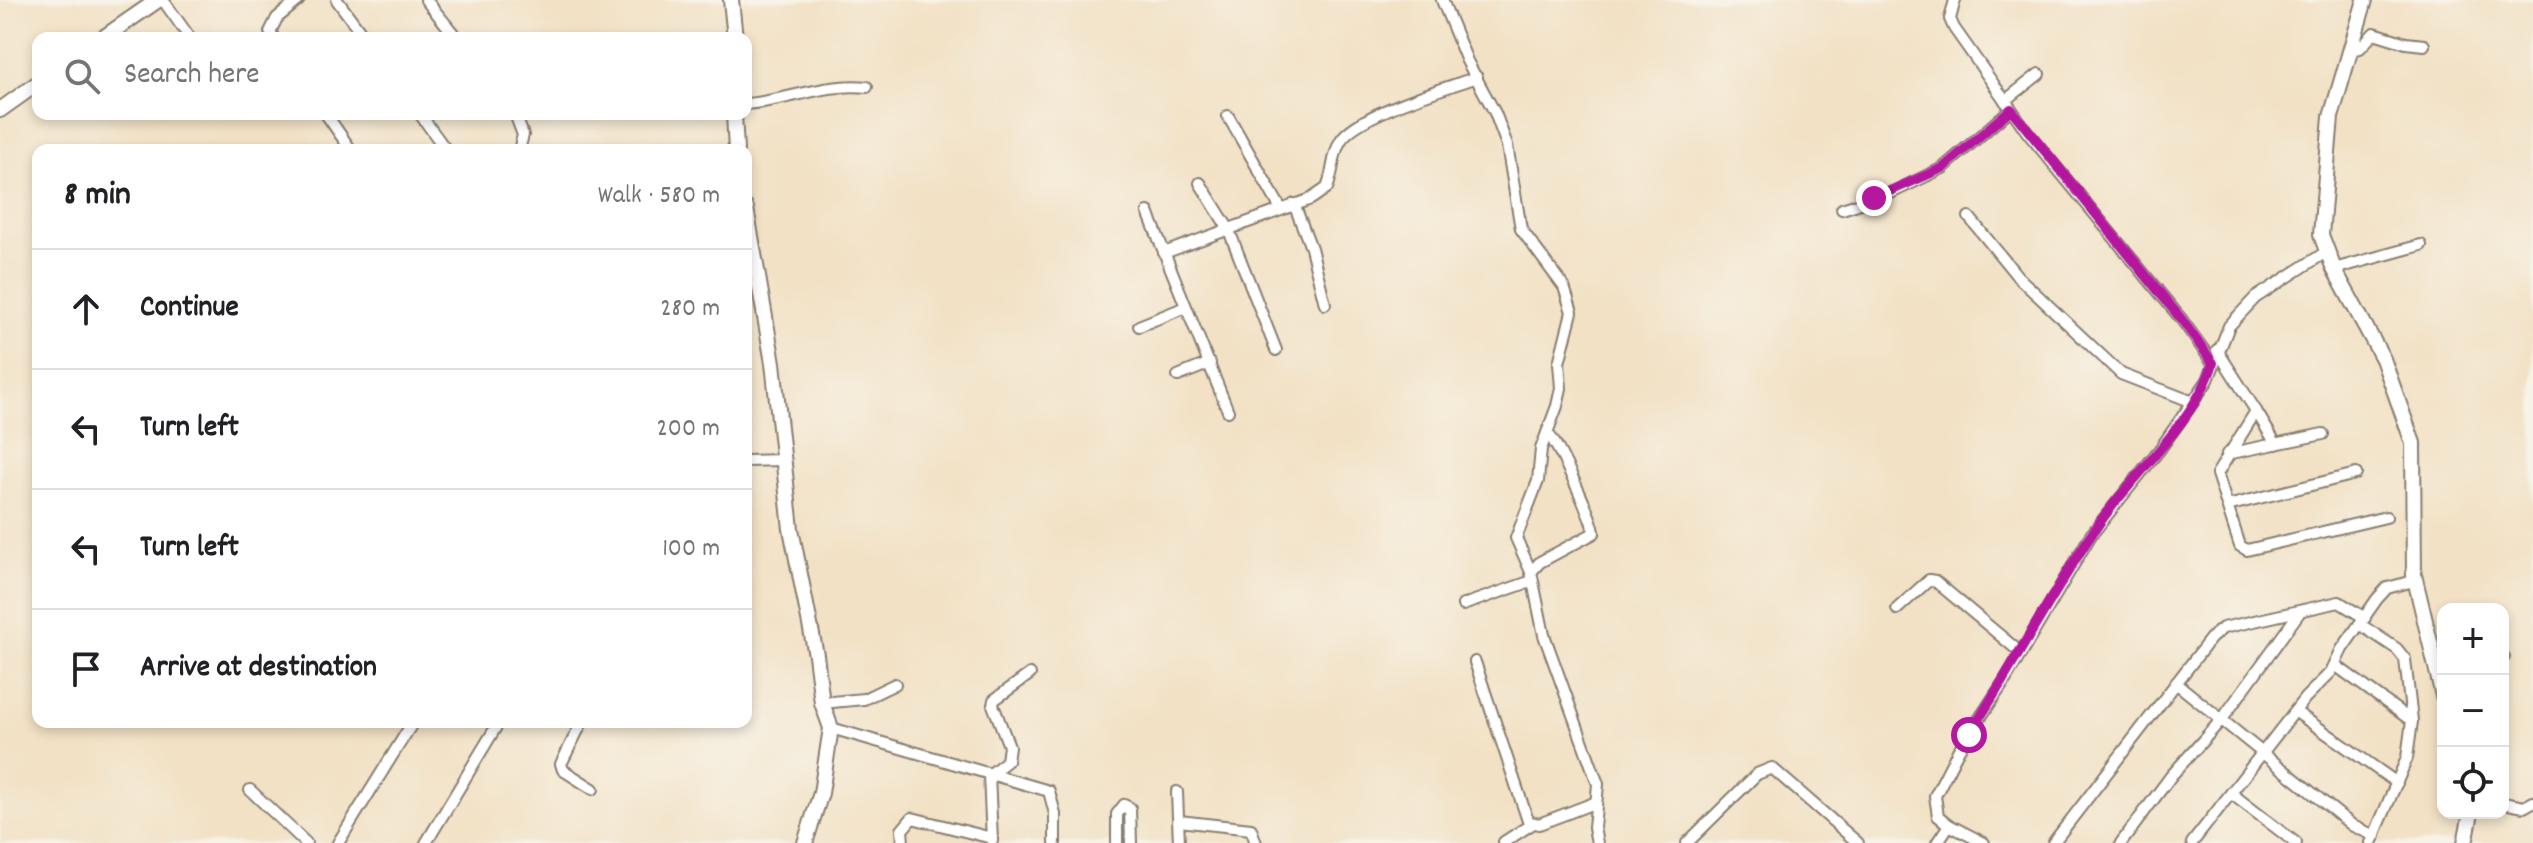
<!DOCTYPE html>
<html lang="en">
<head>
<meta charset="utf-8">
<style>
	:root { --surface:#fff; --page:#f6f6f6; --text:#202124; --muted:#757577; --line:#e0e0e0 }
	body { margin:0; font-family:Dekko,sans-serif; background:var(--page); color:var(--text) }
	.controls { position:absolute; right:24px; bottom:24px; display:grid; overflow:hidden; border-radius:16px; box-shadow:0 4px 12px #0003 }
	.controls button { width:72px; height:72px; display:grid; place-items:center; padding:0; border:0; border-bottom:2px solid var(--line); background:var(--surface); color:var(--text); font:40px sans-serif }
	.stop { position:absolute; width:24px; height:24px; margin:-18px; border:6px solid #b5179e; border-radius:50%; background:#fff }
	.stop.end { background:#b5179e; border-color:#fff; box-shadow:0 2px 8px #0008 }
	.list { margin:0; padding:0; list-style:none }
	h2 { display:flex; justify-content:space-between; align-items:center; height:104px; margin:0; padding:0 32px; font-size:34px }
	h2 small { font-size:26px; font-weight:400; color:var(--muted) }
	.list li { display:grid; grid-template-columns:52px 1fr auto; gap:24px; align-items:center; box-sizing:border-box; height:120px; padding:0 32px; border-top:2px solid var(--line) }
	.list b { display:block; font-size:30px; white-space:nowrap }
	.list em { font-size:26px; font-style:normal; color:var(--muted) }
	.icon { flex:none; width:44px; height:44px; fill:none; stroke:currentColor; stroke-width:2; stroke-linecap:round; stroke-linejoin:round }
	.map { position:relative; flex:none; width:2533px; height:843px; overflow:hidden }
	.search { position:absolute; background:var(--surface); box-shadow:0 4px 12px #0003; left:32px; top:32px; width:720px; height:88px; display:flex; align-items:center; gap:20px; box-sizing:border-box; padding:0 28px; border-radius:16px; color:var(--muted); font-size:30px }
	.panel { position:absolute; background:var(--surface); box-shadow:0 4px 12px #0003; left:32px; top:144px; width:720px; height:584px; border-radius:16px }
	.map>svg:first-child { display:block }
	.lines { fill:none; stroke-linecap:round; stroke-linejoin:round }
	.street-casing { stroke:#877e70; stroke-width:14 }
	.secondary-casing { stroke:#877e70; stroke-width:18 }
	.street { stroke:#fff; stroke-width:10 }
	.secondary { stroke:#fff; stroke-width:14 }
	.route { stroke:#b5179e; stroke-width:10 }
</style>
</head>
<body>
<div class="map">
<svg width="2533" height="843" viewBox="0 0 2533 843">
	<rect width="100%" height="100%" fill="#f7f3e8"/>
	<filter id="ink" filterUnits="userSpaceOnUse"><feTurbulence type="fractalNoise" baseFrequency=".0125" numOctaves="2"/><feDisplacementMap in="SourceGraphic" scale="16" xChannelSelector="R" yChannelSelector="G"/><feConvolveMatrix kernelMatrix="1 2 1 2 8 2 1 2 1" color-interpolation-filters="sRGB"/></filter>
	<filter id="wash" filterUnits="userSpaceOnUse"><feTurbulence type="fractalNoise" baseFrequency=".006" numOctaves="4" result="noise"/><feDisplacementMap in="SourceGraphic" scale="32" xChannelSelector="R" yChannelSelector="G"/><feGaussianBlur stdDeviation="1.8" result="paint"/><feColorMatrix in="noise" values="0 0 0 0 0 0 0 0 0 0 0 0 0 0 0 0 0 1.4 0 .05"/><feComposite in="paint" operator="in"/></filter>
	<g filter="url(#wash)">
		<rect width="100%" height="100%" fill="#f2e1c5"/>
	</g>
	<g filter="url(#ink)">
		<g class="lines">
			<g class="street-casing">
				<g id="street">
					<polyline points="163,0 190,38"/>
					<polyline points="337,0 365,38"/>
					<polyline points="426,0 457,38"/>
					<polyline points="1442,0 1467,61 1495,113 1507,145 1521,229 1564,287 1572,312 1559,363 1561,388 1557,406 1541,449 1538,481 1516,538 1531,572 1544,635 1598,784 1594,828 1597,843"/>
					<polyline points="1955,0 1950,19 1954,28 2028,133 2182,320 2213,363"/>
					<polyline points="274,38 270,32 277,18 299,0"/>
					<polyline points="2353,49 2360,48 2374,33 2406,43 2424,45"/>
					<polyline points="2005,101 2039,74"/>
					<path d="M 746,104 C 788,101 826,82 867,87"/>
					<polyline points="326,114 351,150"/>
					<polyline points="420,114 446,150"/>
					<polyline points="515,114 523,135 519,150"/>
					<polyline points="1228,116 1281,209"/>
					<polyline points="1200,183 1228,228 1276,350"/>
					<polyline points="1294,204 1311,248 1325,304"/>
					<polyline points="1842,209 1891,193 1943,168 2011,109"/>
					<polyline points="1148,212 1228,411"/>
					<polyline points="1969,217 2018,277 2121,374 2193,402"/>
					<path d="M 1164,253 L 1311,199 L 1327,188 C 1334,172 1332,154 1341,140 C 1357,114 1447,88 1477,77"/>
					<polyline points="2334,269 2421,245"/>
					<polyline points="1139,326 1186,307"/>
					<polyline points="2217,350 2256,411 2217,474 2240,546 2247,550 2386,517"/>
					<polyline points="1178,376 1210,363"/>
					<polyline points="2256,411 2276,444"/>
					<polyline points="2227,454 2323,434"/>
					<polyline points="746,461 784,460"/>
					<polyline points="2227,506 2356,474"/>
					<path d="M 1531,572 L 1540,562 L 1594,533 C 1594,521 1557,441 1547,433"/>
					<polyline points="1463,605 1532,581"/>
					<polyline points="1897,609 1929,580 1935,581 2021,653"/>
					<polyline points="2361,625 2397,649 2405,659 2412,721 2407,758 2371,843"/>
					<polyline points="2503,657 2504,657"/>
					<polyline points="1475,662 1528,821 1539,824 1594,803"/>
					<polyline points="2335,665 2412,721"/>
					<polyline points="2176,683 2353,826 2375,836"/>
					<polyline points="822,703 864,699 895,684"/>
					<polyline points="2296,712 2397,783"/>
					<polyline points="582,722 561,764 563,770 593,789"/>
					<polyline points="831,728 1049,791 1055,814 1055,843"/>
					<polyline points="989,775 1007,761 1009,746 993,705 994,700 1030,674"/>
					<polyline points="989,775 992,841"/>
					<polyline points="250,790 306,843"/>
					<polyline points="1177,792 1179,843"/>
					<polyline points="2232,794 2296,843"/>
					<polyline points="2503,803 2524,807 2533,802"/>
					<polyline points="1179,821 1251,829 1256,843"/>
					<polyline points="1949,825 1938,816 1935,796 1958,751 2006,679 2091,535 2160,449 2208,380 2229,326 2255,298 2326,252"/>
					<polyline points="1504,842 1532,824"/>
					<polyline points="338,843 413,722"/>
					<polyline points="426,843 499,722"/>
					<polyline points="903,843 902,830 912,818 992,838"/>
					<polyline points="1117,843 1117,814 1124,805 1130,808 1131,843"/>
					<polyline points="1687,843 1757,774 1772,768 1858,843"/>
					<polyline points="1937,843 1949,825 1984,843"/>
					<polyline points="2053,843 2211,638 2223,628 2339,602 2365,618"/>
					<polyline points="2121,843 2171,776 2223,718 2299,613"/>
					<polyline points="2192,843 2305,698 2331,672 2342,649 2377,599 2387,588 2410,582 2414,575"/>
				</g>
			</g>
			<g class="secondary-casing">
				<g id="secondary">
					<polyline points="731,0 735,38"/>
					<polyline points="2365,0 2331,117 2321,235 2334,269 2383,359 2413,443 2414,575 2443,696"/>
					<polyline points="103,38 158,0"/>
					<polyline points="0,110 38,83"/>
					<polyline points="734,114 736,150"/>
					<polyline points="746,208 773,363 791,529 816,655 822,703 831,728 821,793 805,843"/>
					<polyline points="2465,843 2471,813"/>
				</g>
			</g>
			<use href="#street" class="street"/>
			<use href="#secondary" class="secondary"/>
		</g>
	</g>
	<g class="lines" filter="url(#ink)">
		<path class="route" d="M 1874,198 L 1943,168 L 2011,109 L 2182,320 L 2213,363 C 2197,419 2134,474 2100,522 C 2053,590 2014,665 1969,735"/>
	</g>
</svg>
<div class="controls">
<button>+</button>
<button>−</button>
<button><svg class="icon" aria-label="locate" viewBox="0 0 24 24"><circle cx="12" cy="12" r="6"/><path d="M12 2v4M12 18v4M2 12h4M18 12h4"/></svg></button>
</div>
<div class="stop" style="left:1969px;top:735px"></div>
<div class="stop end" style="left:1874px;top:198px"></div>
<div class="search"><svg class="icon" aria-label="search" viewBox="0 0 24 24"><circle cx="10" cy="10" r="6"/><path d="M15 15l6 6"/></svg>Search here</div>
<section class="panel">
<h2>8 min<small>Walk · 580 m</small></h2>
<ul class="list">
<li><svg class="icon" aria-label="ahead" viewBox="0 0 24 24"><path d="M12 20V5M6 11l6-6 6 6"/></svg><div><b>Continue</b></div><em>280 m</em></li>
<li><svg class="icon" aria-label="left" viewBox="0 0 24 24"><path d="M17 20v-9H6M10 6l-5 5 5 5"/></svg><div><b>Turn left</b></div><em>200 m</em></li>
<li><svg class="icon" aria-label="left" viewBox="0 0 24 24"><path d="M17 20v-9H6M10 6l-5 5 5 5"/></svg><div><b>Turn left</b></div><em>100 m</em></li>
<li><svg class="icon" aria-label="arrive" viewBox="0 0 24 24"><path d="M6 21V4h12l-3 4 3 4H6"/></svg><div><b>Arrive at destination</b></div></li>
</ul>
</section>
</div>
</body>
</html>
